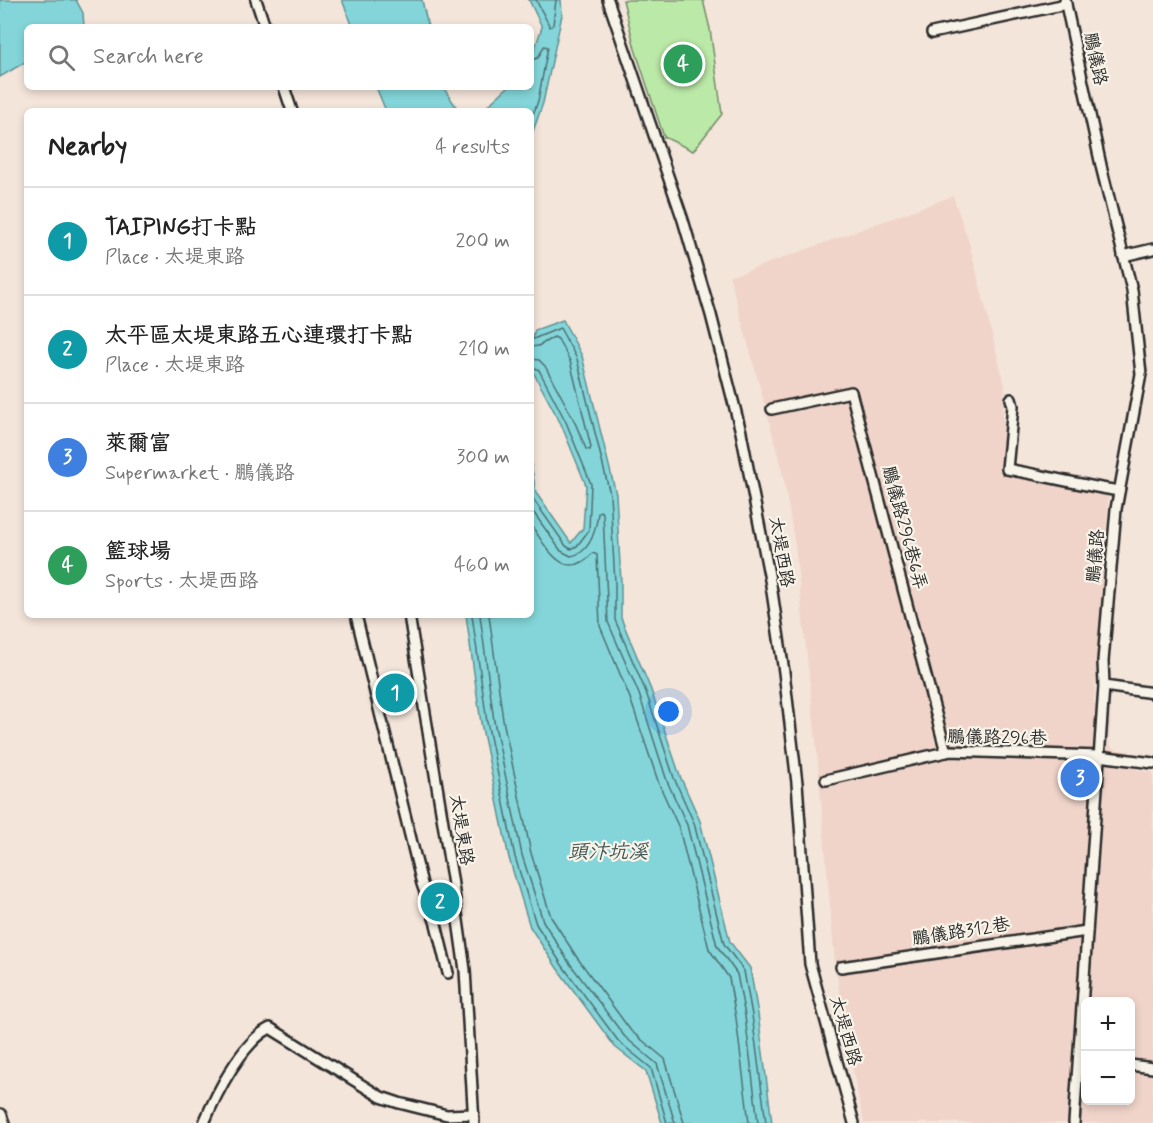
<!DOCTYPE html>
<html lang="en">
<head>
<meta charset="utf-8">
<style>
	:root { --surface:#fff; --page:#f6f6f6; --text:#222; --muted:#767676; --line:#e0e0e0; --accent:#d1495b }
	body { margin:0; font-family:Mynerve,"LXGW WenKai TC",sans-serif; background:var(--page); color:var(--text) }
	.controls { position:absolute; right:18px; bottom:18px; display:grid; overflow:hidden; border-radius:9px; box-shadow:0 3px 9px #0003 }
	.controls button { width:54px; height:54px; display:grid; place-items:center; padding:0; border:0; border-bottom:2px solid var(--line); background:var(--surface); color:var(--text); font:30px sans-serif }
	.you { position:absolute; left:669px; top:712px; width:21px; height:21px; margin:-15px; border:4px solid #fff; border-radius:50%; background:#1a73e8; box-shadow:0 0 0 9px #1a73e833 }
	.badge { display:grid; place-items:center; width:39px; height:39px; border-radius:50%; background:var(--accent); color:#fff; font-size:20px; font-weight:700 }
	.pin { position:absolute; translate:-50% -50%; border:3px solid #fff; box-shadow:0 2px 6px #0006 }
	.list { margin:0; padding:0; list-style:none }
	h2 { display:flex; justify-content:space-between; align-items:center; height:78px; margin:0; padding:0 24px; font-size:26px }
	h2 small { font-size:20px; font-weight:400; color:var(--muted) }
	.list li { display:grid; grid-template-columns:39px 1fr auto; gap:18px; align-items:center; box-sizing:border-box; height:108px; padding:0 24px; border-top:2px solid var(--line) }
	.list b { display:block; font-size:22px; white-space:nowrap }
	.list p { margin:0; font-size:20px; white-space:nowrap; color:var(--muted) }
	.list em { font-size:20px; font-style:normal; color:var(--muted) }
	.icon { flex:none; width:33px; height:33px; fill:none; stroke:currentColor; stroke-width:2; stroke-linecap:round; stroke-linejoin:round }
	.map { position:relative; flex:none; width:1153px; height:1123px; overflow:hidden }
	.search { position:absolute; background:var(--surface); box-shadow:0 3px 9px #0003; left:24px; top:24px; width:510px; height:66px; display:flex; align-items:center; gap:15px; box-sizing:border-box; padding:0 21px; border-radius:9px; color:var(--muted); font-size:22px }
	.panel { position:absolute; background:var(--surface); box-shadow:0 3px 9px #0003; left:24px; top:108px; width:510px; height:510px; border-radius:9px }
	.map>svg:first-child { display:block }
	.built { fill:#f0d4c9; fill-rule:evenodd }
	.green { fill:#bbe9a7; stroke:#738a69; stroke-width:1.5 }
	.water { fill:#83d5d9; stroke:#609193; stroke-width:1.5 }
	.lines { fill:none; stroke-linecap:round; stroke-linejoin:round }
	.shore { stroke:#4e6f71; stroke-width:1.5 }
	.minor-casing { stroke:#2b2b2b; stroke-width:14 }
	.major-casing { stroke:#2b2b2b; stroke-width:16 }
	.minor { stroke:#f7f3e8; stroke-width:9 }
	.major { stroke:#f7f3e8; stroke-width:12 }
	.labels { text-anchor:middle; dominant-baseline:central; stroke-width:4.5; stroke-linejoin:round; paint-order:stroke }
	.street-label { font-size:18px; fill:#2b2b2b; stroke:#f7f3e8 }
	.water-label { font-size:20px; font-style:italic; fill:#415656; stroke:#f7f3e8 }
</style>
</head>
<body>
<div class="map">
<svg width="1153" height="1123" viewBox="0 0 1153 1123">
	<rect width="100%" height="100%" fill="#f4e5da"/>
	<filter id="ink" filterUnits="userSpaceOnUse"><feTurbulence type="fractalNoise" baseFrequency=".0167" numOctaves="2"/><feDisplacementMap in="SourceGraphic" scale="12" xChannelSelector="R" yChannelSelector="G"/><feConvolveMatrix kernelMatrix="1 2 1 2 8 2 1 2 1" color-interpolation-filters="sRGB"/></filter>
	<g filter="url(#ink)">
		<path class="built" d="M 953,196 L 969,242 L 1005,386 L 1003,415 L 1005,459 L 1003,471 L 1109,485 L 1103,587 L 1100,596 L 1102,597 L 1094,703 L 1096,705 L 1105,700 L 1111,710 L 1109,743 L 1113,749 L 1129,751 L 1137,770 L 1153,772 L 1153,1123 L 864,1123 L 850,1058 L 835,964 L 816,742 L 795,546 L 783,476 L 770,424 L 729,275 L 741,273 ZM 1086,1002 L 1130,1002 L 1130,1100 L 1086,1100 Z"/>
		<polygon class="green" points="623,0 703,0 710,29 722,114 693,151 664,137 635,49"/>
		<g class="water">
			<polygon points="0,0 76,0 83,13 84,27 27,27 27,61 0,77"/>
			<polygon points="342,0 422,0 428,27 353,27"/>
			<polygon points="529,0 561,0 562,15 543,103 531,137 531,111 482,111 508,87 531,87 531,60 542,27"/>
			<polygon points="376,87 443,87 459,111 386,111"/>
			<polygon points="563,320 582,356 616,494 621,582 621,618 651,690 680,776 700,821 730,942 750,968 758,1014 772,1123 662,1123 646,1071 615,1047 557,968 530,927 509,858 481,723 466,615 531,615 531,463 536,493 571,543 583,528 586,485 561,424 531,368 531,344 535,330"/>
		</g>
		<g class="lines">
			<g class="shore">
				<polyline points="536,0 550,27 553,25 556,0"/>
				<polyline points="531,60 538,58 544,46 548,47 538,101 531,120"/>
				<polyline points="531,340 560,328 577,359 610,494 615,583 615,620 646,692 674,778 694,823 724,944 744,971 752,1015 766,1123"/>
				<polyline points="531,347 538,346 554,337 558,339 570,361 591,447 590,450 586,449 573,418 545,366 539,360 531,359"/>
				<polyline points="531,366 539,370 566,422 591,484 589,530 577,546 571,549 566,546 531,496"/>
				<path d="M 531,509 L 561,551 L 571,556 C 591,553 596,530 598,513 L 600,511 L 603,513 L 608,622 L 639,694 L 667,781 L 687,825 L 717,946 L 737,974 L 745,1016 L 758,1123"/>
				<path d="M 531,525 C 546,546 564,585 593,553 L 597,555 L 600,626 L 630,698 L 659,784 L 679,828 L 709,949 L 729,978 L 736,1018 L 749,1123"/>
				<polyline points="472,615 487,722 515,857 536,924 562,965 619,1042 651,1068 667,1123"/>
				<polyline points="480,615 494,721 522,855 543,921 568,961 625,1037 657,1064 675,1123"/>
				<polyline points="489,615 503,720 531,853 551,917 576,956 631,1031 665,1059 684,1123"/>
			</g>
			<g class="minor-casing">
				<g id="minor">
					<polyline points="256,0 265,27"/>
					<polyline points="608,0 683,220 711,315 741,432 771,585 784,672 797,783 810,964 854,1123"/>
					<polyline points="1065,0 1102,170 1132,290 1141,374 1116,509 1103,661 1104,686 1074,1123"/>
					<polyline points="932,33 1066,4"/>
					<polyline points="284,87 292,111"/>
					<polyline points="1123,256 1153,249"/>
					<path d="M 1011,399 L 1013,406 L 1007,469 C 1045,476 1081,485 1119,491"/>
					<polyline points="772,409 851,392 946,752"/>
					<polyline points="356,615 422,884 436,924 448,973"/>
					<polyline points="409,615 452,878 465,970 474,1123"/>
					<polyline points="1104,686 1153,693"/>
					<polyline points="826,780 950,751 1099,756 1153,763"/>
					<polyline points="841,967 1087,931"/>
					<polyline points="1130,1065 1153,1068"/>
					<path d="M 204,1123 C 216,1094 242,1042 270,1028 L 381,1097 L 399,1103 L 447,1115 L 473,1114"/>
				</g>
			</g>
			<g class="major-casing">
				<polyline id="major" points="0,1115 3,1123"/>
			</g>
			<use href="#minor" class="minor"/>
			<use href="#major" class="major"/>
		</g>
	</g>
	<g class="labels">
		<g class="street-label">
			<text transform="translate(1095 59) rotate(78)">鵬儀路</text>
			<text transform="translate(904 528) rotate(75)">鵬儀路296巷6弄</text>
			<text transform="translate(781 552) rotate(80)">太堤西路</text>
			<text transform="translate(1096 556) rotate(-85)">鵬儀路</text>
			<text transform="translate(997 738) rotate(1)">鵬儀路296巷</text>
			<text transform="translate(461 830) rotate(81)">太堤東路</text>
			<text transform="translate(961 932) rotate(-9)">鵬儀路312巷</text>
			<text transform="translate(845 1031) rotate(74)">太堤西路</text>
		</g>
		<g class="water-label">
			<text x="608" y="852">頭汴坑溪</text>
		</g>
	</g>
</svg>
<div class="controls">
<button>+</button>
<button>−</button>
</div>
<div class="you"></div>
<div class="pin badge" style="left:395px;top:693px;background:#0f9aa8">1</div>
<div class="pin badge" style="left:440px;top:902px;background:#0f9aa8">2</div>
<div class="pin badge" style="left:1080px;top:778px;background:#3f7fe0">3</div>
<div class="pin badge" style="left:683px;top:64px;background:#2e9e5b">4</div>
<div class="search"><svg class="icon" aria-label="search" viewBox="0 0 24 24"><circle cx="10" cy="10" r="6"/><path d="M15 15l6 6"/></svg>Search here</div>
<section class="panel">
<h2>Nearby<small>4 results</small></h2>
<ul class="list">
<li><span class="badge" style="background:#0f9aa8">1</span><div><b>TAIPING打卡點</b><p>Place · 太堤東路</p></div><em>200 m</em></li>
<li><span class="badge" style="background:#0f9aa8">2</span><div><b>太平區太堤東路五心連環打卡點</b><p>Place · 太堤東路</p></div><em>210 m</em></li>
<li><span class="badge" style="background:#3f7fe0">3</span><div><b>萊爾富</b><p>Supermarket · 鵬儀路</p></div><em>300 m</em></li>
<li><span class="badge" style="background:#2e9e5b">4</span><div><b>籃球場</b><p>Sports · 太堤西路</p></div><em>460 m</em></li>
</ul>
</section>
</div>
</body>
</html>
